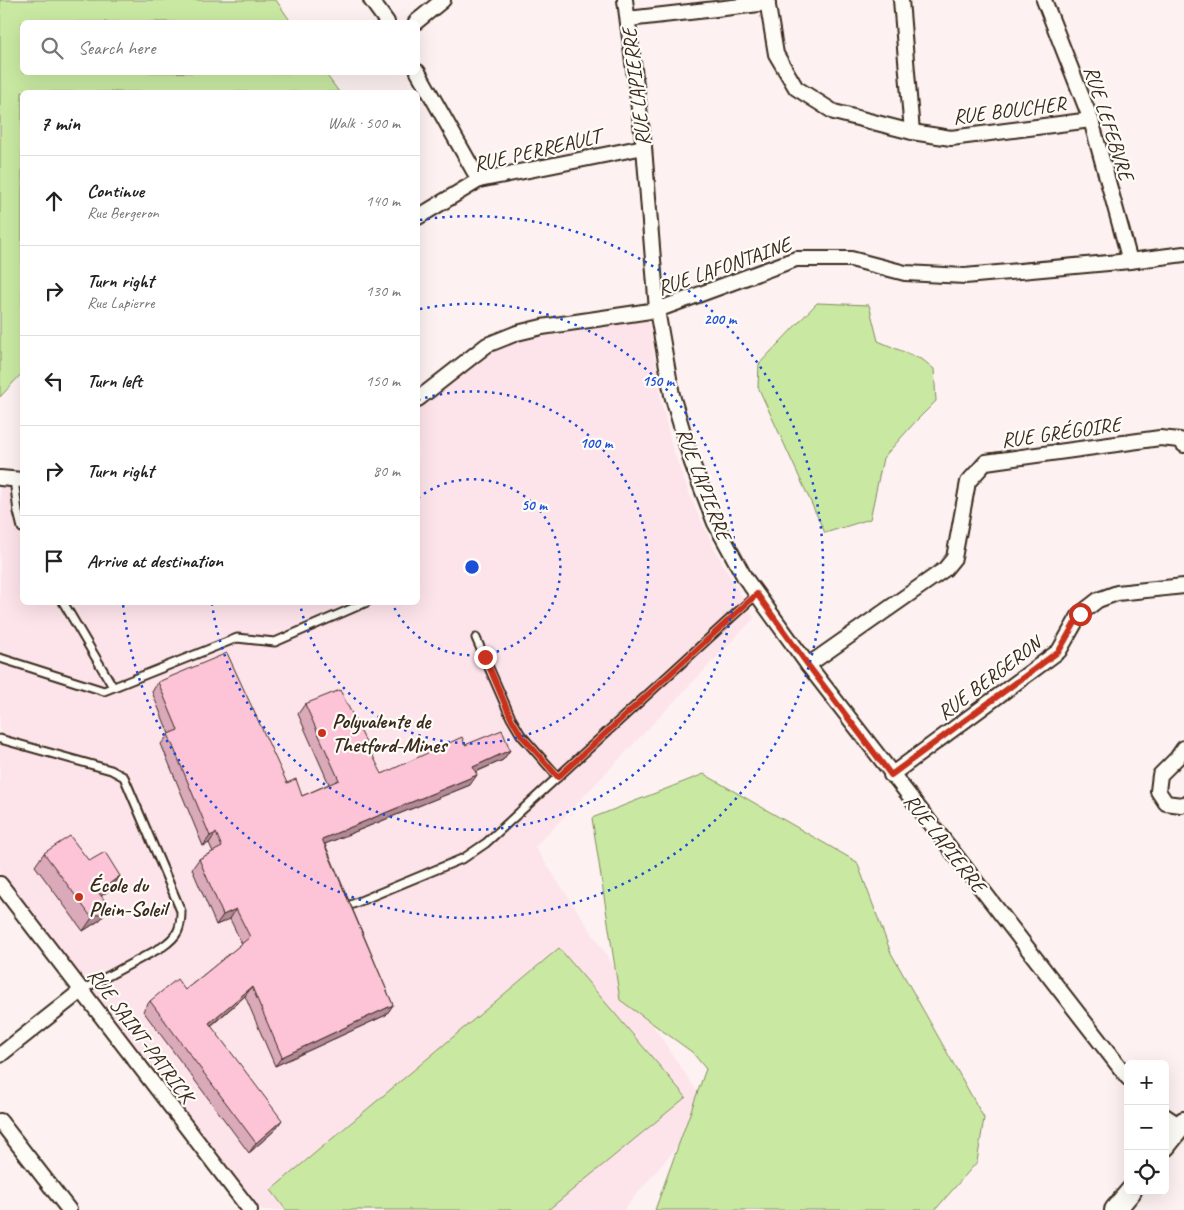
<!DOCTYPE html>
<html lang="en">
<head>
<meta charset="utf-8">
<style>
	:root { --surface:#fff; --page:#f2f2f2; --text:#222; --muted:#767676; --line:#e0e0e0 }
	body { margin:0; font-family:Caveat,sans-serif; background:var(--page); color:var(--text) }
	.controls { position:absolute; right:15px; bottom:15px; display:grid; overflow:hidden; border-radius:8px; box-shadow:0 5px 20px #0002 }
	.controls button { width:45px; height:45px; display:grid; place-items:center; padding:0; border:0; border-bottom:1px solid var(--line); background:var(--surface); color:var(--text); font:25px sans-serif }
	.stop { position:absolute; width:15px; height:15px; margin:-11px; border:4px solid #c8321e; border-radius:50%; background:#fff }
	.stop.end { background:#c8321e; border-color:#fff; box-shadow:0 1px 5px #0008 }
	.list { margin:0; padding:0; list-style:none }
	h2 { display:flex; justify-content:space-between; align-items:center; height:65px; margin:0; padding:0 20px; font-size:21px }
	h2 small { font-size:16px; font-weight:400; color:var(--muted) }
	.list li { display:grid; grid-template-columns:32px 1fr auto; gap:15px; align-items:center; box-sizing:border-box; height:90px; padding:0 20px; border-top:1px solid var(--line) }
	.list b { display:block; font-size:19px; white-space:nowrap }
	.list p { margin:0; font-size:16px; white-space:nowrap; color:var(--muted) }
	.list em { font-size:16px; font-style:normal; color:var(--muted) }
	.icon { flex:none; width:28px; height:28px; fill:none; stroke:currentColor; stroke-width:2; stroke-linecap:round; stroke-linejoin:round }
	.map { position:relative; flex:none; width:1184px; height:1210px; overflow:hidden }
	.search { position:absolute; background:var(--surface); box-shadow:0 5px 20px #0002; left:20px; top:20px; width:400px; height:55px; display:flex; align-items:center; gap:12px; box-sizing:border-box; padding:0 18px; border-radius:8px; color:var(--muted); font-size:19px }
	.panel { position:absolute; background:var(--surface); box-shadow:0 5px 20px #0002; left:20px; top:90px; width:400px; height:515px; border-radius:8px }
	.map>svg:first-child { display:block }
	.built { fill:#fde4ea }
	.green { fill:#c9e9a2; stroke:#828a60 }
	.lines { fill:none; stroke-linecap:round; stroke-linejoin:round }
	.lane-casing { stroke:#3b2a1e; stroke-width:11 }
	.street-casing { stroke:#3b2a1e; stroke-width:18 }
	.secondary-casing { stroke:#3b2a1e; stroke-width:24 }
	.lane { stroke:#fdfcf7; stroke-width:7 }
	.street { stroke:#fdfcf7; stroke-width:14 }
	.secondary { stroke:#fdfcf7; stroke-width:20 }
	.wall { fill:#daa9ba; stroke:#3b2a1e }
	.shaded-wall { fill:#b18997; stroke:#3b2a1e }
	.building { fill:#fdc4d8; stroke:#3b2a1e }
	.route { stroke:#c8321e; stroke-width:6 }
	.ring { fill:none; stroke:#1d4ed8; stroke-width:2.5; stroke-dasharray:2.5 5 }
	.poi-dot { fill:#c8321e; stroke:#fdfcf7; stroke-width:2 }
	.labels { text-anchor:middle; dominant-baseline:central; stroke-width:4.5; stroke-linejoin:round; paint-order:stroke }
	.street-label { font-size:21px; fill:#3b2a1e; stroke:#fdfcf7 }
	.poi-label { font-size:21px; font-weight:bold; fill:#3b2a1e; stroke:#fdfcf7; text-anchor:start }
	.centre { fill:#1d4ed8; stroke:#fdfcf7; stroke-width:2.5 }
	.ring-label { font-size:15px; text-anchor:middle; font-weight:bold; fill:#1d4ed8; stroke:#fdfcf7; stroke-width:4.5; stroke-linejoin:round; paint-order:stroke }
</style>
</head>
<body>
<div class="map">
<svg width="1184" height="1210" viewBox="0 0 1184 1210">
	<rect width="100%" height="100%" fill="#fdf1f1"/>
	<filter id="ink" filterUnits="userSpaceOnUse"><feTurbulence type="fractalNoise" baseFrequency=".02" numOctaves="2"/><feDisplacementMap in="SourceGraphic" scale="10" xChannelSelector="R" yChannelSelector="G"/><feConvolveMatrix kernelMatrix="1 2 1 2 8 2 1 2 1" color-interpolation-filters="sRGB"/></filter>
	<g filter="url(#ink)">
		<polygon class="built" points="649,320 661,401 672,447 692,501 717,554 754,618 535,847 709,1110 623,1210 262,1210 0,877 0,482 22,486 22,602 418,602 418,409 484,356 523,340"/>
		<g class="green">
			<polygon points="0,0 276,0 291,22 22,22 22,72 325,73 339,92 22,92 22,373 0,397"/>
			<polygon points="817,303 869,305 878,341 923,360 934,369 936,401 916,421 883,458 870,519 825,533 758,387 759,364"/>
			<polygon points="704,774 857,862 891,953 984,1118 977,1162 935,1210 655,1210 706,1069 692,1052 620,1000 592,818"/>
			<polygon points="559,948 686,1097 548,1210 286,1210 271,1190"/>
		</g>
		<g class="lines">
			<g class="lane-casing">
				<g id="lane">
					<polyline points="14,479 18,512 22,528"/>
					<polyline points="63,602 113,687"/>
					<polyline points="476,638 511,718 521,735 558,777"/>
					<polyline points="0,658 104,691 237,638 275,642 367,602"/>
					<path d="M 0,739 L 111,770 L 124,777 L 181,911 C 181,929 178,936 162,947 L 82,990"/>
					<polyline points="348,906 464,858 486,843 757,594"/>
				</g>
			</g>
			<g class="street-casing">
				<g id="street">
					<polyline points="371,0 387,22"/>
					<polyline points="625,0 644,147 657,310 672,395 692,463 715,523 745,578 808,665 1128,1078"/>
					<polyline points="767,0 776,54 796,88 834,112 912,132 951,138 1091,120"/>
					<polyline points="901,0 912,132"/>
					<polyline points="1044,0 1091,120 1130,261"/>
					<polyline points="628,19 768,3"/>
					<polyline points="416,22 443,0"/>
					<polyline points="418,72 479,180"/>
					<polyline points="418,217 479,180 644,147"/>
					<polyline points="418,399 487,345 517,333 542,327 657,310 796,259 851,259 905,273 965,276 1130,261 1184,254"/>
					<polyline points="0,478 22,480"/>
					<polyline points="808,665 945,569 954,558 968,482 986,462 1160,438 1180,440 1184,445"/>
					<polyline points="1184,748 1177,758 1160,775 1158,791 1166,803 1181,805 1184,804"/>
					<polyline points="891,775 1059,651 1080,614 1098,600 1117,593 1184,586"/>
					<polyline points="0,884 250,1210"/>
					<polyline points="0,1055 82,990"/>
					<polyline points="1165,1116 1180,1126"/>
					<polyline points="0,1121 69,1210"/>
				</g>
			</g>
			<g class="secondary-casing">
				<g id="secondary">
					<polyline points="1165,1146 1184,1122"/>
					<polyline points="1115,1210 1131,1191"/>
				</g>
			</g>
			<use href="#lane" class="lane"/>
			<use href="#street" class="street"/>
			<use href="#secondary" class="secondary"/>
		</g>
		<g class="wall">
			<polygon points="158,682 302,796 329,784 298,714 305,704 382,774 465,745 510,750 503,760 476,772 470,785 325,844 393,1005 386,1015 275,1066 245,996 211,1026 275,1130 249,1153 143,1011 150,1001 185,990 242,944 230,919 216,925 192,869 199,859 213,852 209,843 203,846 161,744 169,734 152,692"/>
			<polygon points="44,853 89,861 120,876 111,889 101,896 110,907 100,920 83,931 35,866"/>
		</g>
		<g class="shaded-wall">
			<polygon points="510,750 503,760 466,776 473,767"/>
			<polygon points="477,775 470,785 315,848 322,839"/>
			<polygon points="216,833 209,843 203,846 210,836"/>
			<polygon points="120,876 111,889 88,905 98,892"/>
			<polygon points="110,907 100,920 83,931 92,918"/>
			<polygon points="236,909 230,919 216,925 223,915"/>
			<polygon points="252,987 245,996 202,1033 209,1023"/>
			<polygon points="393,1005 386,1015 275,1066 282,1057"/>
			<polygon points="282,1120 275,1130 249,1153 256,1143"/>
		</g>
		<g class="building">
			<polygon points="227,653 287,783 296,779 302,796 339,780 305,704 340,690 382,774 462,737 465,745 502,730 510,750 473,767 477,775 322,839 393,1005 282,1057 252,987 209,1023 282,1120 256,1143 150,1001 177,979 185,990 250,937 236,909 223,915 199,859 222,847 216,833 210,836 168,734 178,730 158,682"/>
			<polygon points="70,836 89,861 105,852 120,876 98,892 110,907 92,918 44,853"/>
		</g>
	</g>
	<g class="lines" filter="url(#ink)">
		<polyline class="route" points="485,657 511,718 521,735 558,777 757,594 808,665 891,775 1059,651 1080,614"/>
	</g>
	<g class="ring">
		<path d="M418 498A88 88 0 1 1 392 603"/>
		<path d="M418 400A176 176 0 1 1 300 604"/>
		<path d="M420 309A263 263 0 1 1 212 604"/>
		<path d="M420 220A351 351 0 1 1 123 604"/>
	</g>
	<g class="poi-dot">
		<circle cx="322" cy="733" r="5"/>
		<circle cx="79" cy="897" r="5"/>
	</g>
	<g class="labels">
		<g class="street-label">
			<text transform="translate(636 87) rotate(-97)">RUE LAPIERRE</text>
			<text transform="translate(1009 110) rotate(-7)">RUE BOUCHER</text>
			<text transform="translate(1109 123) rotate(72)">RUE LEFEBVRE</text>
			<text transform="translate(537 150) rotate(-13)">RUE PERREAULT</text>
			<text transform="translate(724 266) rotate(-19)">RUE LAFONTAINE</text>
			<text transform="translate(1061 432) rotate(-8)">RUE GRÉGOIRE</text>
			<text transform="translate(704 484) rotate(69)">RUE LAPIERRE</text>
			<text transform="translate(989 678) rotate(-37)">RUE BERGERON</text>
			<text transform="translate(945 843) rotate(52)">RUE LAPIERRE</text>
			<text transform="translate(141 1035) rotate(53)">RUE SAINT-PATRICK</text>
		</g>
		<g class="poi-label">
			<text x="332" y="721">Polyvalente de<tspan x="332" dy="24">Thetford-Mines</tspan></text>
			<text x="89" y="885">École du<tspan x="89" dy="24">Plein-Soleil</tspan></text>
		</g>
	</g>
	<circle cx="472" cy="567" r="8" class="centre"/>
	<g class="ring-label">
		<text x="720" y="324">200 m</text>
		<text x="658" y="386">150 m</text>
		<text x="596" y="448">100 m</text>
		<text x="534" y="510">50 m</text>
	</g>
</svg>
<div class="controls">
<button>+</button>
<button>−</button>
<button><svg class="icon" aria-label="locate" viewBox="0 0 24 24"><circle cx="12" cy="12" r="6"/><path d="M12 2v4M12 18v4M2 12h4M18 12h4"/></svg></button>
</div>
<div class="stop" style="left:1080px;top:614px"></div>
<div class="stop end" style="left:485px;top:657px"></div>
<div class="search"><svg class="icon" aria-label="search" viewBox="0 0 24 24"><circle cx="10" cy="10" r="6"/><path d="M15 15l6 6"/></svg>Search here</div>
<section class="panel">
<h2>7 min<small>Walk · 500 m</small></h2>
<ul class="list">
<li><svg class="icon" aria-label="ahead" viewBox="0 0 24 24"><path d="M12 20V5M6 11l6-6 6 6"/></svg><div><b>Continue</b><p>Rue Bergeron</p></div><em>140 m</em></li>
<li><svg class="icon" aria-label="right" viewBox="0 0 24 24"><path d="M7 20v-9h11M14 6l5 5-5 5"/></svg><div><b>Turn right</b><p>Rue Lapierre</p></div><em>130 m</em></li>
<li><svg class="icon" aria-label="left" viewBox="0 0 24 24"><path d="M17 20v-9H6M10 6l-5 5 5 5"/></svg><div><b>Turn left</b></div><em>150 m</em></li>
<li><svg class="icon" aria-label="right" viewBox="0 0 24 24"><path d="M7 20v-9h11M14 6l5 5-5 5"/></svg><div><b>Turn right</b></div><em>80 m</em></li>
<li><svg class="icon" aria-label="arrive" viewBox="0 0 24 24"><path d="M6 21V4h12l-3 4 3 4H6"/></svg><div><b>Arrive at destination</b></div></li>
</ul>
</section>
</div>
</body>
</html>
